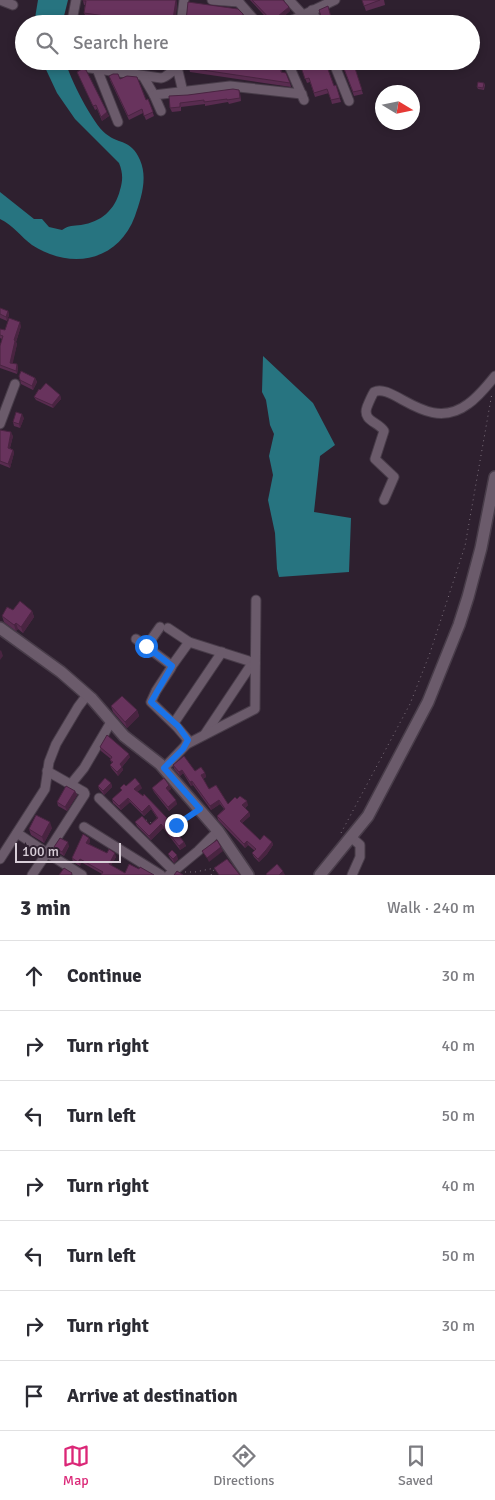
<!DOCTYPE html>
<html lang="en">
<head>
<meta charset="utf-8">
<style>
	:root { --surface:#fff; --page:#f2f2f3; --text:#2b2b33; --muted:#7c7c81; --line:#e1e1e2; --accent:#db2777 }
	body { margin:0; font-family:Signika,sans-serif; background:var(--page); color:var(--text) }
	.compass { position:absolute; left:375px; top:85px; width:45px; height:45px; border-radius:50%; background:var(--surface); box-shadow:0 2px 8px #0003; rotate:100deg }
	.scale { position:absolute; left:15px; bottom:12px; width:106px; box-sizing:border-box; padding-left:5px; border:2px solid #d8ced8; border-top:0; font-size:14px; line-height:18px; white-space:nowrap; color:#d8ced8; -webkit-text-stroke:4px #2e202f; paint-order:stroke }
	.stop { position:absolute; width:15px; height:15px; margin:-11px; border:4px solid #1a73e8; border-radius:50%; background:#fff }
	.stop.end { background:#1a73e8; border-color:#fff; box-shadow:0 1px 5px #0008 }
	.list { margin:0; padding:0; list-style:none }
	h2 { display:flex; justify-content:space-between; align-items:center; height:65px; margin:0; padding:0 20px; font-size:21px }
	h2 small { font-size:16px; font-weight:400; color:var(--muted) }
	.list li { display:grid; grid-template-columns:32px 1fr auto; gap:15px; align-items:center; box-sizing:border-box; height:70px; padding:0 20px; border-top:1px solid var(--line) }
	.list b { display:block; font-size:19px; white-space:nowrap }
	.list em { font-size:16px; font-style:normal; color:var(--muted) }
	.icon { flex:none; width:28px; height:28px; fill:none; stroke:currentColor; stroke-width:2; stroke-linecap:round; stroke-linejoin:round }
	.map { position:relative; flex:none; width:495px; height:875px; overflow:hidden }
	.search { position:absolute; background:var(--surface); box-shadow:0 2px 8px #0003; left:15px; right:15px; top:15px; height:55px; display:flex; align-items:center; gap:12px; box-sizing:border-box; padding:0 18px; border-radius:28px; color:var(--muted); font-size:19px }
	.sheet { height:555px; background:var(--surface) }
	nav { display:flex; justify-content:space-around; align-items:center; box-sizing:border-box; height:70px; border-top:1px solid var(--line); background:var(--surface); font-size:14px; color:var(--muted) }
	nav a { display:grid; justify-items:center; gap:2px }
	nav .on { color:var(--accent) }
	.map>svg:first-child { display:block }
	.water { fill:#277480 }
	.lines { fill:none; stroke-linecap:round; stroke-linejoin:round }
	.street-casing { stroke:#483c49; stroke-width:11 }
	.secondary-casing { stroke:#483c49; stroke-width:14 }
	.path { stroke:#7d717d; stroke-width:1; stroke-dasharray:1 4; stroke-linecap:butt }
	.street { stroke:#6b5b6b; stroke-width:9 }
	.secondary { stroke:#6b5b6b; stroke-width:11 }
	.wall { fill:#592c50 }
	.shaded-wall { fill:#492441 }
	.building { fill:#68335d; stroke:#492441 }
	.route { stroke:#1a73e8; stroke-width:6 }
</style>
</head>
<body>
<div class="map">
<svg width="495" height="875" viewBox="0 0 495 875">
	<rect width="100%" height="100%" fill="#2e202f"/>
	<g class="water">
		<polygon points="38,0 68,0 62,24 34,24"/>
		<path d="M 42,61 L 65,61 C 70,78 92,123 106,134 C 120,145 131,139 140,160 C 148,178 141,199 135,216 C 118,262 71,270 32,245 C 21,237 13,225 0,219 L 0,192 L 34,219 L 42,219 L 49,227 L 62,230 C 69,225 73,226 81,225 C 101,222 115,210 120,190 C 123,180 123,173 119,163 L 75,119 L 57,93 Z"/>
		<polygon points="263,356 313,403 335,445 320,456 314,512 351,518 349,572 279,577 277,569 275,533 268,500 273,475 269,456 274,434 270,425 266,400 262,392"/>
	</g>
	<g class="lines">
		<g class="street-casing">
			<g id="street">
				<polyline points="0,0 13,5"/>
				<polyline points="212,0 239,2"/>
				<polyline points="237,0 258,24"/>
				<polyline points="289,0 303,15"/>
				<polyline points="312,10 318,24"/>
				<polyline points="74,24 72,21 76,0"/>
				<polyline points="181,24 184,0"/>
				<polyline points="284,24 335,0"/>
				<polyline points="287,61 304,100"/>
				<polyline points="333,61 349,101"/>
				<path d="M 83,67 L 161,78 C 168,77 170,71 176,70 L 178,71 L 183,92"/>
				<polyline points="97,69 118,122"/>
				<polyline points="143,76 154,95"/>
				<polyline points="161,111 154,95 230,86 302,94"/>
				<polyline points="0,424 15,384"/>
				<path d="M 384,500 L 394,477 L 375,459 L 384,431 C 379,422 362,421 367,407 C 369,402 371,397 374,392 C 393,382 428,434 468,404 C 478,397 487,386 495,376"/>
				<polyline points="168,628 189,642"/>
				<polyline points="136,639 171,665 171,668 156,691 151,702 177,727 188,740 185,746 164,768"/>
				<polyline points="146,647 160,627"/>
				<polyline points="171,667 189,642 255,663"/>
				<polyline points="174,723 222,652"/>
				<polyline points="205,734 249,668 255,663"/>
				<polyline points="187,744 255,709 256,600"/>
				<polyline points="71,784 84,768 111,722"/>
				<polyline points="99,798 174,871"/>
				<polyline points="84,827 161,875"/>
				<polyline points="17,833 47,853 85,794 84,792 47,771"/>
				<polyline points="0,859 45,789 49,762 56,744 78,707 87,695"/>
				<polyline points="32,875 47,853 82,875"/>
				<polyline points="169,875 198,851 218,831"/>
				<polyline points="352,875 360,857 360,845 352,838"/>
			</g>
		</g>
		<g class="secondary-casing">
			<g id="secondary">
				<polyline points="0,628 61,672 92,699 124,736 160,764 218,831 248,875"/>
				<polyline points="320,875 368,816 428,702 459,625 468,597 481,548 495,477"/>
			</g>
		</g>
		<g class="path">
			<polyline points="146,820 153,824"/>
			<polyline points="171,827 191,815"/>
			<polyline points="341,833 410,704 430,653 465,546 492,393"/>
			<polyline points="185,872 195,872 215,868"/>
			<polyline points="211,875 215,868"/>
		</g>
		<use href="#street" class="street"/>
		<use href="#secondary" class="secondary"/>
	</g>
	<g class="wall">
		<polygon points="176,0 177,4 175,24 130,24 86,17 84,13 85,5 84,5 83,1"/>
		<polygon points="250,0 283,0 289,7 290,11 275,24 272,24"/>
		<polygon points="362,0 384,0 385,5 366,11"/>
		<polygon points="282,61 282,72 290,83 291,87 190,72 189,68"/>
		<polygon points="299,61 334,85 336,85 341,102 332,104 329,93 315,97 310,82 307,83"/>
		<polygon points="341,61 351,63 353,62 363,94 354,96"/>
		<polygon points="77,72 109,116 102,121 97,109 95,110"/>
		<polygon points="120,79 146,100 148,99 154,116 146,120 143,113 129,120 110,80"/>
		<polygon points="484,83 485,85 484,90 478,89 477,87"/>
		<polygon points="239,90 240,93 241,101 229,104 228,102 205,106 205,104 181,107 181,111 172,112 170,108 188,95"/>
		<polygon points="0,308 8,311 9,315 7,321 0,318"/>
		<polygon points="21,326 16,342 17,344 12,364 17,364 18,368 17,374 0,368 0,346 2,339 0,338 0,329 5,330"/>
		<polygon points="19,376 35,378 37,382 33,390 21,384"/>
		<polygon points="60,395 61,399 53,408 36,400 34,397"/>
		<polygon points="24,418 20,428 14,426 13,422"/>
		<polygon points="0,430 13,436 10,448 13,450 14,453 10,468 0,464"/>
		<polygon points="13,610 32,611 34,617 23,633 18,629 16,631 4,622 2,616"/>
		<polygon points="111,706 137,710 139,716 127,728 113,712"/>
		<polygon points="100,747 130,757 122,767 123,770 118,776 112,769 110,765 112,763 110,760 111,759 101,751"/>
		<polygon points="173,765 205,773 206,777 203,779 209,789 228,804 237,799 248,805 245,808 249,812 250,816 242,823 260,840 272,842 273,845 267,854 259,862 254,857 252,853 255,851 248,845 245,848 218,820 217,816 224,809 220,804 211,810 193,785 191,786 183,773 180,776 174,769"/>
		<polygon points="111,783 112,787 104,795 99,789 98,786"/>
		<polygon points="169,785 171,789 168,791 177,804 169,811 154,792 152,788"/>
		<polygon points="126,786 142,788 137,792 168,822 184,842 186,846 180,850 163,828 151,840 137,826 135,822 150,825 157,818 151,809 144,816 130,802 121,810 113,803 112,799 122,791 120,788"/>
		<polygon points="75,791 77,795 67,811 58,806 57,802"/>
		<polygon points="52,828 44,843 31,835 29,829"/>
		<polygon points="89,838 90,841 89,844 107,853 116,857 111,865 125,873 139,869 154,875 102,874 81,862 80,866 73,862 72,858"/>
		<polygon points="69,846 64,856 56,851 54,847"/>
		<polygon points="168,854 178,859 174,863 170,858"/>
	</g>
	<g class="shaded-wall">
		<polygon points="176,0 177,4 175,23 173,19"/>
		<polygon points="289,7 290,11 275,24 273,24 272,21"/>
		<polygon points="243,14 245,18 244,24 242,24"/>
		<polygon points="281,61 282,61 282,76 281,72"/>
		<polygon points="107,112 109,116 102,121 101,117"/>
		<polygon points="8,311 9,315 7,321 6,317"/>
		<polygon points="20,322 21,326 16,342 17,344 12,367 10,363 14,340"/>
		<polygon points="17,364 18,368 17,374 16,371"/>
		<polygon points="35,378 37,382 33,390 32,386"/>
		<polygon points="60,395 61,399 53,408 52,405"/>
		<polygon points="22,414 24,418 20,428 19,424"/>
		<polygon points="11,432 13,436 9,451 8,448"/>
		<polygon points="13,450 14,453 10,468 8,464"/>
		<polygon points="32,611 34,617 23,633 21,627"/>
		<polygon points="16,623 18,629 16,631 14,625"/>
		<polygon points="1,650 3,656 0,660 0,651"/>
		<polygon points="137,710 139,716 127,728 125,722"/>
		<polygon points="129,754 130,757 121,768 120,764"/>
		<polygon points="122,767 123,770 118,776 117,772"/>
		<polygon points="182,770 183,773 180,776 179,772"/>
		<polygon points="205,773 206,777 202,779 201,775"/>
		<polygon points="192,781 193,785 191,786 190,782"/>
		<polygon points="111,783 112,787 104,795 103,791"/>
		<polygon points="140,784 142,788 136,793 134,789"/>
		<polygon points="169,785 171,789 167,792 166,788"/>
		<polygon points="75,791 77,795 67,811 65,807"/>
		<polygon points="128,798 130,802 121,810 119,806"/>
		<polygon points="176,800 177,804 169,811 168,807"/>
		<polygon points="219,800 220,804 211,810 210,806"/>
		<polygon points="247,801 248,805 244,809 242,805"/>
		<polygon points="149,805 151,809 144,816 142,812"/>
		<polygon points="249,812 250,816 241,824 240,821"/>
		<polygon points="50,822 52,828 44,843 42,837"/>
		<polygon points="161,824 163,828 151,840 149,836"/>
		<polygon points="89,838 90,841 88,847 86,843"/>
		<polygon points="247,841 248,845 245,848 244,844"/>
		<polygon points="68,842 69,846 64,856 62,852"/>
		<polygon points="184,842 186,846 180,850 179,846"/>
		<polygon points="272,842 273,845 267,854 259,862 258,859"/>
		<polygon points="221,847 223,851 209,862 207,858"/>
		<polygon points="115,853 116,857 110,867 109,864"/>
		<polygon points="177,855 178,859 174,863 173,859"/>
		<polygon points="80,859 81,862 80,866 78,862"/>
		<polygon points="283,871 285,875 279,875"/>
	</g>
	<g class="building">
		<polygon points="83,0 176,0 173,19 175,24 169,24 154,21 154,23 84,13 86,1 83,1"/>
		<polygon points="252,0 283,0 289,7 272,21"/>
		<polygon points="362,0 380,0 364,6"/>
		<polygon points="188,2 238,9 243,14 242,24 183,24 186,21"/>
		<polygon points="328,6 332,21 335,20 336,24 326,24 325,21 323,22 319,10"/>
		<polygon points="306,17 308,24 290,24"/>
		<polygon points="190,61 281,61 281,72 286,73 290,83 189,68"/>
		<polygon points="299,61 325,61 334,86 336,85 340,98 331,100 327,89 314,93 309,78 305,79"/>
		<polygon points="341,61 350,61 351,63 353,62 362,90 353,92"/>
		<polygon points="82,69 86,70 107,112 101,117 96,105 93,106 77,72"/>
		<polygon points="113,74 118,74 120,79 127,76 137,77 146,100 148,99 153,112 144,116 142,109 128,116 109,76"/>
		<polygon points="478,82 484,83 483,88 477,87"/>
		<polygon points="233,89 239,90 240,98 227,100 227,99 204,102 204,100 180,103 180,107 170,108 169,96 188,95"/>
		<polygon points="0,308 8,311 6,317 0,314"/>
		<polygon points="9,318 20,322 14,340 15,341 10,363 17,364 16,371 0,365 0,346 3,336 0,335 0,329 5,330"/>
		<polygon points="21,371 35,378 32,386 20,380 19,376"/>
		<polygon points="46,383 60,395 52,405 34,397 39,389 40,390"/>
		<polygon points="16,412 22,414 19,424 13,422"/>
		<polygon points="0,430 11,432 8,448 13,450 8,464 0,461"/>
		<polygon points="20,601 32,611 21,627 16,623 14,625 2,616 7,607 13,610"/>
		<polygon points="122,696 137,710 125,722 111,706"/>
		<polygon points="107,735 129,754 120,764 122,767 117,772 110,765 113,762 110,760 112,757 100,747"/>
		<polygon points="184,756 195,771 201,767 205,773 201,775 209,789 216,785 228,804 235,797 237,799 240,796 247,801 242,805 249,812 240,821 260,840 264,835 272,842 266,850 258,859 252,853 256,849 247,841 244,844 217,816 225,809 219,800 210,806 192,781 190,782 182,770 179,772 173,765"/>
		<polygon points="105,778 111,783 103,791 98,786"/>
		<polygon points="135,778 140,784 134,789 143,796 144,794 167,818 166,819 184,842 179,846 161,824 149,836 135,822 142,816 150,825 158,818 149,805 142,812 128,798 119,806 112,799 122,790 120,788 124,784 126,786"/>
		<polygon points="164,778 169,785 166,788 176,800 168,807 152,788"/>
		<polygon points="66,786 75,791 65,807 57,802"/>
		<polygon points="36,815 50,822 42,837 29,829"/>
		<polygon points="83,834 89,838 86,843 107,853 109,849 115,853 109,864 125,873 129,864 139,869 140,867 154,875 101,875 103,872 80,859 78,862 72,858"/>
		<polygon points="60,838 68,842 62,852 54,847"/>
		<polygon points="217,840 221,847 207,858 202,851"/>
		<polygon points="172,850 177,855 173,859 168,854"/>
		<polygon points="227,859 240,875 219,875 214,868"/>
		<polygon points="277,864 283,871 279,875 267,875 266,874"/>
		<polygon points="64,868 72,873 71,875 59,875"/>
		<polygon points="177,871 183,875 174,875"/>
	</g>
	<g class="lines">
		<polyline class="route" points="146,646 172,666 151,702 178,726 188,740 183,749 164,768 200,809 176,825"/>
	</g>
</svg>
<svg class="compass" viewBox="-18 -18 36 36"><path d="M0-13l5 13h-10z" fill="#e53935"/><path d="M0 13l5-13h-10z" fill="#7c7c81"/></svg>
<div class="scale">100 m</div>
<div class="stop" style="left:146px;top:646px"></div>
<div class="stop end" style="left:176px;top:825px"></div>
<div class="search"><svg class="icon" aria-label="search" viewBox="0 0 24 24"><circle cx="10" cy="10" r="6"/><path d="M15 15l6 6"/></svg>Search here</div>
</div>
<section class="sheet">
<h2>3 min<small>Walk · 240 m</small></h2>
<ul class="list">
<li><svg class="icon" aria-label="ahead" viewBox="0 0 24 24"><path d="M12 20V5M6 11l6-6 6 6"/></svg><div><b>Continue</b></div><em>30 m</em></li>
<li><svg class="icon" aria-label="right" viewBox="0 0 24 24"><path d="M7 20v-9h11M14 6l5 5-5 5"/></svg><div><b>Turn right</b></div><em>40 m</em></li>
<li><svg class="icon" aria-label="left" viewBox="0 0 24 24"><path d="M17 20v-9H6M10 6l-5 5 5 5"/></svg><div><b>Turn left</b></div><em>50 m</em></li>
<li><svg class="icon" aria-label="right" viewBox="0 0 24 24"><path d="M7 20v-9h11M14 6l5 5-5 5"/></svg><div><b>Turn right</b></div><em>40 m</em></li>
<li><svg class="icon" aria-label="left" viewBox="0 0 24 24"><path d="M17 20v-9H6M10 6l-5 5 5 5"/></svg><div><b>Turn left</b></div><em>50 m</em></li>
<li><svg class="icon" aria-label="right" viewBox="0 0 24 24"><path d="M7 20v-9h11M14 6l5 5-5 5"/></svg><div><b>Turn right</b></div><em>30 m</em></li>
<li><svg class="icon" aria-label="arrive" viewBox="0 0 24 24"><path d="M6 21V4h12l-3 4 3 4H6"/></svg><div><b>Arrive at destination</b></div></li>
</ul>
</section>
<nav>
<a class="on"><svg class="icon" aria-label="map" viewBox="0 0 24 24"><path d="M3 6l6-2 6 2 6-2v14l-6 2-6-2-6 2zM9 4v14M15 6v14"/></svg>Map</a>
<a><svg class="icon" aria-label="directions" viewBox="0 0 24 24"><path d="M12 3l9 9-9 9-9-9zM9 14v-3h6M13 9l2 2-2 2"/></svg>Directions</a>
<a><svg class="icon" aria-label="saved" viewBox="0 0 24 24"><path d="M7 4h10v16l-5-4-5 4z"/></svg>Saved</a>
</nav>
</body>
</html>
